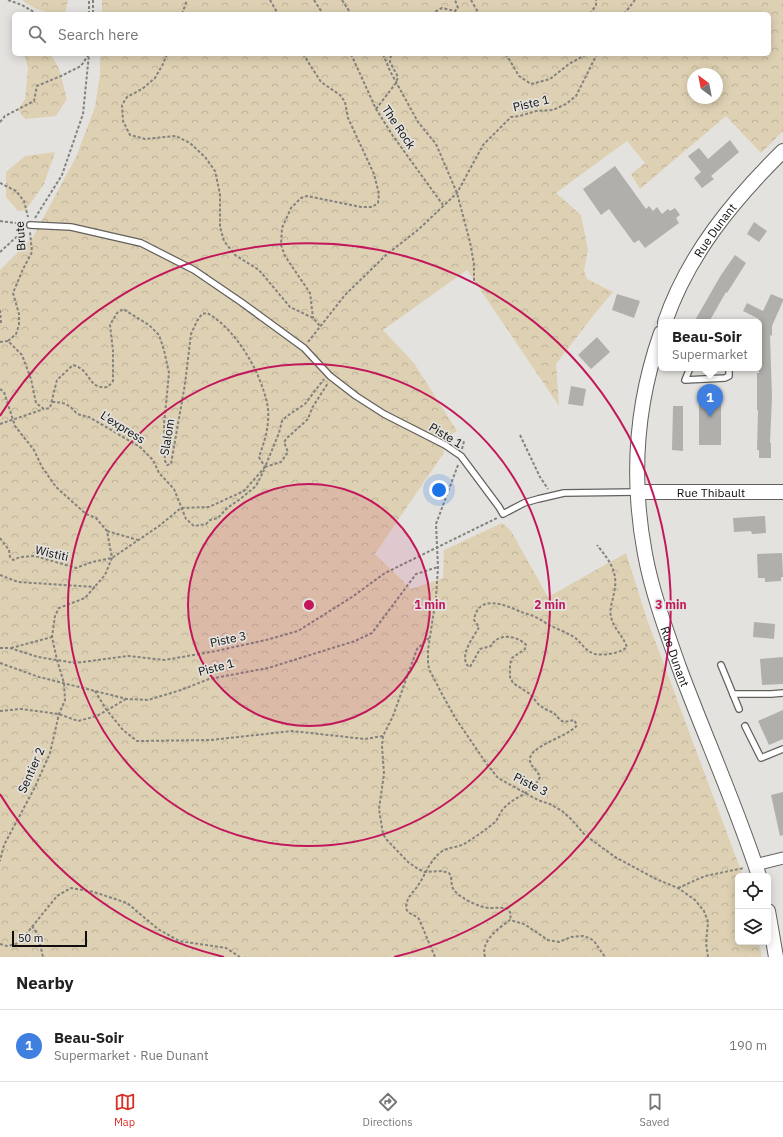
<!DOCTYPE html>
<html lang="en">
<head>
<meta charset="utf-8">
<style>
	:root { --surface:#fff; --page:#f6f6f6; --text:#222; --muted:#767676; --line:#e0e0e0; --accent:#d93025 }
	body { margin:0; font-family:"IBM Plex Sans",sans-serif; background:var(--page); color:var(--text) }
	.controls { position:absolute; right:12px; bottom:12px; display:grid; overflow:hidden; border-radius:6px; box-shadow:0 2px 10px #0003 }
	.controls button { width:36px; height:36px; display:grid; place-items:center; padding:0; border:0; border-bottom:1px solid var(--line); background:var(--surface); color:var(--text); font:20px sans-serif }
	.compass { position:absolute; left:687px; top:68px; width:36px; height:36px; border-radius:50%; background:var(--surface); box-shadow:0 2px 10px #0003; rotate:328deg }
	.scale { position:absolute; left:12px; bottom:10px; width:75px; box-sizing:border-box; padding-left:4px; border:2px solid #0f0e0d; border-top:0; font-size:11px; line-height:14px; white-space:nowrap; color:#0f0e0d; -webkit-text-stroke:3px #e4e2de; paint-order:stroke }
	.you { position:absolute; left:439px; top:490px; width:14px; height:14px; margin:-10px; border:3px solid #fff; border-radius:50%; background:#1a73e8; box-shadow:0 0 0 6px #1a73e833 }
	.badge { display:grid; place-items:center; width:26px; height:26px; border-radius:50%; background:var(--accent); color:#fff; font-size:13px; font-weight:700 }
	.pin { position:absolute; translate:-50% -33px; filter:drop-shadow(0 1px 2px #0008) }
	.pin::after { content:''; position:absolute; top:21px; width:14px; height:12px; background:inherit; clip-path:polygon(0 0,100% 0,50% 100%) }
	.popup { position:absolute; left:658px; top:319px; width:104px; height:52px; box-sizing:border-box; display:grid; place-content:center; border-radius:6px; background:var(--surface); filter:drop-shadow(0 1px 3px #0005); font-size:13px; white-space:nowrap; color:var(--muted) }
	.popup b { font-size:15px; color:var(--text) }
	.popup::after { content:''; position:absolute; left:50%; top:100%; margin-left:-8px; border:8px solid transparent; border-top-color:var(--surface) }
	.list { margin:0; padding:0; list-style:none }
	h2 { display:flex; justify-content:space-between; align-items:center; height:52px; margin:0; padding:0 16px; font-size:17px }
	h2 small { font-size:13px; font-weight:400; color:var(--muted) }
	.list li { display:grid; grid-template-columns:26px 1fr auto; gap:12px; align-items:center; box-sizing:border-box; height:72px; padding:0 16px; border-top:1px solid var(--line) }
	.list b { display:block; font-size:15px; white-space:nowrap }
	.list p { margin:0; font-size:13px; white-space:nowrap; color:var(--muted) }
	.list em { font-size:13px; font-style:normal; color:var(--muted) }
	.icon { flex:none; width:22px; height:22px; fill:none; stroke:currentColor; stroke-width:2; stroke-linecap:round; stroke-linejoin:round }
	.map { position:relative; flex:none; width:783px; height:957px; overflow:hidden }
	.search { position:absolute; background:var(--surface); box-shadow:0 2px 10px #0003; left:12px; right:12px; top:12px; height:44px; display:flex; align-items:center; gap:10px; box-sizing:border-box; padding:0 14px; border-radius:6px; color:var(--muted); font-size:15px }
	.sheet { height:124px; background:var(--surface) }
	nav { display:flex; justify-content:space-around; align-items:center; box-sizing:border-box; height:56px; border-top:1px solid var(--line); background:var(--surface); font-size:11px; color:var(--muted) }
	nav a { display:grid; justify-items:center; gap:2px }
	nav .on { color:var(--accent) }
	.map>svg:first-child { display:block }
	.forest { fill:url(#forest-crowns); fill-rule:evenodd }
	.building { fill:#b1afab }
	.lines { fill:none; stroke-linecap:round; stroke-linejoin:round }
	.service-casing { stroke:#63615e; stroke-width:8 }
	.minor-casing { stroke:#63615e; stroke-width:13 }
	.tertiary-casing { stroke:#63615e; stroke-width:16 }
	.path { stroke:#83827f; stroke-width:2; stroke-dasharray:3 2; stroke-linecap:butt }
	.service { stroke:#fff; stroke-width:5.5 }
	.minor { stroke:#fff; stroke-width:11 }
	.tertiary { stroke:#fff; stroke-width:14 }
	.ring { fill:none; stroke:#c2185b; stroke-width:2 }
	.labels { text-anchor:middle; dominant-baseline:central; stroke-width:3.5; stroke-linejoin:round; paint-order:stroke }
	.street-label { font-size:12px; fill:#0f0e0d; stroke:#e4e2de }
	.centre { fill:#c2185b; stroke:#e4e2de; stroke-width:2 }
	.ring-label { font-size:12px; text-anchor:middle; font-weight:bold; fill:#c2185b; stroke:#e4e2de; stroke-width:3.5; stroke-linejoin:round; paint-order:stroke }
</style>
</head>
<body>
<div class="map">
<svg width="783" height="957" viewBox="0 0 783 957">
	<defs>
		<pattern id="forest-crowns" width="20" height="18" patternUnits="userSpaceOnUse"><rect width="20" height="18" fill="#ded1b3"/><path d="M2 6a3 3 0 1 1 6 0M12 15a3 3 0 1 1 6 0" fill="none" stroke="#bdb299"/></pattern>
	</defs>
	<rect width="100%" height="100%" fill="#e4e2de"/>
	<g class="forest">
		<path d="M 22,0 L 68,0 L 65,14 C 49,15 34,9 22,0 Z"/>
		<path d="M 102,0 L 783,0 L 783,131 L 761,153 L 726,116 L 640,189 L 631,174 L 645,163 L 627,141 L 556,193 L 581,215 L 588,250 L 584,271 L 587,279 L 613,292 L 596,312 L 556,364 L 559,406 L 467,270 L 383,330 L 414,363 L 457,431 L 447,437 L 443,454 L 375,554 L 411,589 L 443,578 L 444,550 L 502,523 L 511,531 L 548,597 L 626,553 L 647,619 L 743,876 L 738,876 L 738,942 L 759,942 L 762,957 L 0,957 L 0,270 L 33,237 L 76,157 L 95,107 L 100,74 L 100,54 L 769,54 L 769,14 L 102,14 ZM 693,74 L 717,74 L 717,98 L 693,98 Z"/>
		<polygon points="24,54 51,54 59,69 67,99 56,116 25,119 18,110 25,99 28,68"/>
		<polygon points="55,152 44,184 26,210 18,211 6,197 6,172 25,156"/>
	</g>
	<g class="building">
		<polygon points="730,140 739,152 711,176 714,179 702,188 694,178 701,172 688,156 699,148 708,159"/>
		<polygon points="615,166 646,209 649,206 653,211 657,207 662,214 668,209 670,211 675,208 680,215 676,218 679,223 645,248 639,240 634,243 609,209 601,215 583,189"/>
		<polygon points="754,222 767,231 759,242 747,234"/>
		<polygon points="735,255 746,263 727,293 726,292 709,322 694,322 721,275"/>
		<polygon points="617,294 640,301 634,318 612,310"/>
		<polygon points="771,294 783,299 783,301 772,326 772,336 770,335 772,397 770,443 771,443 771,458 759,458 759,450 757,450 758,410 757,410 757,373 759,373 759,319 743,311 747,303 763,311"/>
		<polygon points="597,337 610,352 591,369 578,355"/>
		<polygon points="571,386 586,389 583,406 568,404"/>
		<rect x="699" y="390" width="22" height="55"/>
		<polygon points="673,406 683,406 683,451 672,450"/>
		<polygon points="765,516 766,533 752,534 751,531 734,532 733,518"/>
		<polygon points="782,553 783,577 781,577 781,581 765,582 765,578 758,578 757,554"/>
		<polygon points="754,622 775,624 774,639 753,637"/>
		<polygon points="783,657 783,684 762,685 760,659"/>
		<polygon points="783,710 783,739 769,745 758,721"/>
		<polygon points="783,792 783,835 780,836 771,795"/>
	</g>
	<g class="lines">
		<g class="service-casing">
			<g id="service">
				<polyline points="30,225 71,227 141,243 194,270 241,302 304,348 330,376 356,396 384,414 445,445 461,456 499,507 503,514 524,503 538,499 564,493 638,492"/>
				<polyline points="690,368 685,380 725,378 729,376 729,368"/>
				<polyline points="721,665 739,709"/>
				<polyline points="733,694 771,694 783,693"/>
				<polyline points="745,726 761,758 783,749"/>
			</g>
		</g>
		<g class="minor-casing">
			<polyline id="minor" points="755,865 783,858"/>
		</g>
		<g class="tertiary-casing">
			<g id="tertiary">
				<path id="s1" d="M 665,322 C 688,255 733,200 783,151"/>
				<path id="s2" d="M 661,333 C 636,404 631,480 645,554 C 652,592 666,630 679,667 C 705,737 736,805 759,876"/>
				<path id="s3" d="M 638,492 L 783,492"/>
				<polyline points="768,911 776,957"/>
			</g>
		</g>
		<g class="path">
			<polyline points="8,0 22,5 37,14"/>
			<polyline points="93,0 93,14"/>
			<polyline points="270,0 278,14"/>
			<polyline points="314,0 323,14"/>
			<polyline points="342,0 351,14"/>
			<polyline points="471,0 479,14"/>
			<polyline points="89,14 89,0"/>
			<polyline points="182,14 187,0"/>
			<polyline points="431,14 442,8 455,11 458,8 455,0"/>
			<polyline points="590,14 596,5 596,0"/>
			<polyline points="624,14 635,0"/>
			<polyline points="167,54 163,64 155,78 142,89 127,97 122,105 123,121 130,135 145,139 176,136 190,143 205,157 215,171 220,194 220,227 224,241 235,255 259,270 290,307 313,318 320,326"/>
			<polyline points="303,54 321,82 340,95 345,102 348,118 374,174 379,194 378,203 372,207 361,207 307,196 301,198 291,208 282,228 281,245 285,256 310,293 313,318"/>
			<polyline points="351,54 376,109 393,136 443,205"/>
			<polyline points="383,54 390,71 418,122 436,144 457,193 470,242 474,264 474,281"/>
			<polyline points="506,54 519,76 531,84 550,79 569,64 587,54"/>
			<polyline points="376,109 396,83 398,77 390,62 391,54"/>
			<polyline points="0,122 5,116 34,101 37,86 61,76 81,66 89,54"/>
			<polyline points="0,183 16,191 24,201 28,217"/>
			<polyline points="35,218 62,175 83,114 89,54"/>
			<polyline points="0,221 23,224"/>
			<polyline points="0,252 24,230"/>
			<polyline points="0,310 1,323 0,325"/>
			<polyline points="8,341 16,334 19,325 19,314 13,293 23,269 32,252 30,232"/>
			<path d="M 0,342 L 8,341 L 22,355 L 31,379 L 36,403 L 44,409 L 50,408 L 57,380 L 73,365 C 92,370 87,390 108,387 L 113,381 L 113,351 L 110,325 L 117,313 L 123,309 L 149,325 L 159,335 L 164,350 L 169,373 L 164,424 L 165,461 L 167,465 L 171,464 L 185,384 L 191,334 L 197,321 L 202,314 L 207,313 C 236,329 260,371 267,403 C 271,422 265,440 259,457 L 265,467"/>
			<polyline points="308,342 345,295 386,255 419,229 457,193 483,145 511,117 520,116 536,111 553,110 566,104 576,96 597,54"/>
			<polyline points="0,389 4,392 15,426 34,450 42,467 56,487 86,514 96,518 107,531 112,558 105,575 85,598 59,608 55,616 52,637 57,660 64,683 65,700 59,714 50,753 35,787 4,845 0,861"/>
			<path d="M 52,402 C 64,402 69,404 77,414 L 89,417 L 140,447 L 153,460 L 159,473 L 174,489 L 186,519 L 194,526 L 206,524 L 210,520 L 218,518 L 227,508 L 239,500 L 256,486 L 264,470"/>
			<polyline points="0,424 44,409"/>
			<polyline points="520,435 540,477 548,489"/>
			<polyline points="462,449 464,441"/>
			<polyline points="458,465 436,524 438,567 436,597 428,650 428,662 429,669 443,696 456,719 486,763 498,778 538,800 552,805 562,811 571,819 585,835 615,857 656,879 678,888 695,900 704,911 708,922 706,943 708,957"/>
			<polyline points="265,467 281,462 288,452 284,442 287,438 308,419 312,408 328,383"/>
			<polyline points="107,531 138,540"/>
			<polyline points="0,538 9,550 10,557 13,560 20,557 35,556 76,568 92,562 112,558 159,526 181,508 209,507 244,491 265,467 279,433 282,421 287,416 305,404 324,379"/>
			<polyline points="0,575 18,582 95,587"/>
			<polyline points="0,648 10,648 38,657 75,663 128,656 165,660 216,651 266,640 298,631 352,597 385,573 497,518"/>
			<polyline points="11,648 52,637"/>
			<polyline points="0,663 39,677 127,699 148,700 181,690 209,679 268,668 355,641 372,633 416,574 438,567"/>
			<polyline points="95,691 106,709 123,730 137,741 211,740 292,731 365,739 383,736 393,716 417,649 430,637"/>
			<polyline points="0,711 21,709 59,714 78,721 97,716 126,699"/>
			<path d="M 383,736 L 382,746 L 384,774 L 379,809 L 383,834 L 386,839 L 408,862 L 418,869 L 425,872 L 442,871 L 449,873 C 453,879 450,885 454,890 C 460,898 480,908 490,908 C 496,908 501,907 508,909 L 511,914 L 510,920"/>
			<polyline points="678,888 705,876 744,868"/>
			<polyline points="32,926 38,935 43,957"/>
			<polyline points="0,944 7,946 16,944 23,938 57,896 71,888 94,892 127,903 158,929 179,941 226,948 240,957"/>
			<path d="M 435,957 L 419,919 C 415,914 408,915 406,908 C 406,905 407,902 408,899 C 410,895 414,891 417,887 C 425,876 429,861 441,852 C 448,847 456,848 464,844 C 471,840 490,827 496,821 C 499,817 500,812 504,808 C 515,796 532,794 540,777 C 538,771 531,767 530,761 C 527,746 569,737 577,725 L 574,720 L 564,722 L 560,720 L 554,713 L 545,709 L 539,705 L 530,694 L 513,683 L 510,677 L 510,664 L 512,658 L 525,649 L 526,645 C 517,635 497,633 491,646 L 480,649 L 470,667 L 467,665 C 460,653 474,637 479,627 L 474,620 C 478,593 506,605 521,612 C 528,614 535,616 541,620 C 544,621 546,624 549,625 C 557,629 566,632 574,637 C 582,643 585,651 595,654 C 604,656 621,653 627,647 C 623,636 614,629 611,617 C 609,609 613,600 614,593 C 619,572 609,560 597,545"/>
			<path d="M 485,957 C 480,941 499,928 510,920 L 524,924 L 548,940 L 559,942 L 571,937 L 583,936 L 589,938 L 594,941 L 605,957"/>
		</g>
		<use href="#service" class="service"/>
		<use href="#minor" class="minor"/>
		<use href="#tertiary" class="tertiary"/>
	</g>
	<circle cx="309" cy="605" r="121" fill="#c2185b" fill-opacity=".12"/>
	<g class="ring">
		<circle cx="309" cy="605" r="121"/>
		<circle cx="309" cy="605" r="241"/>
		<path d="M224 957A362 362 0 0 1 0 794M0 416A362 362 0 1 1 394 957"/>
	</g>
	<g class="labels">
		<g class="street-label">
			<text transform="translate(531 103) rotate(-13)">Piste 1</text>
			<text transform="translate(399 127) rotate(56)">The Rock</text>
			<text stroke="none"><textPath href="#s1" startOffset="105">Rue Dunant</textPath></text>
			<text transform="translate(20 236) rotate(-94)">Brute</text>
			<text transform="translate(123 427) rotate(32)">L'express</text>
			<text transform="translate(446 435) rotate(31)">Piste 1</text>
			<text transform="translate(167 437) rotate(-80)">Slalom</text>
			<text stroke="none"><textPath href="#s3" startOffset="73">Rue Thibault</textPath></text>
			<text transform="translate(52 553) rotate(13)">Wistiti</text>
			<text transform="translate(228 639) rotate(-12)">Piste 3</text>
			<text stroke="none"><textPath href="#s2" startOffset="331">Rue Dunant</textPath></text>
			<text transform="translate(216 667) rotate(-15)">Piste 1</text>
			<text transform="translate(31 770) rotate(-66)">Sentier 2</text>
			<text transform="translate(531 784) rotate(27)">Piste 3</text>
		</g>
	</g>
	<circle cx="309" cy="605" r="6" class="centre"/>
	<g class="ring-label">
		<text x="430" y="609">1 min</text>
		<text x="550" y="609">2 min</text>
		<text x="671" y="609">3 min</text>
	</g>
</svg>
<div class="controls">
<button><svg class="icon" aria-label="locate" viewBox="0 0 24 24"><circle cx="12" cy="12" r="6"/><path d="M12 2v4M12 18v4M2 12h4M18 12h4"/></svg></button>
<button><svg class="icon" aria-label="layers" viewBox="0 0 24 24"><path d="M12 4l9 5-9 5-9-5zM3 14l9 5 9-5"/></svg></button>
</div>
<svg class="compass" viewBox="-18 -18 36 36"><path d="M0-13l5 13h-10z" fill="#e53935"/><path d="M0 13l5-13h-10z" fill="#767676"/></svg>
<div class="scale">50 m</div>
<div class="you"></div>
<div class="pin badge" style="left:710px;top:417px;background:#3f7fe0">1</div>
<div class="popup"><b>Beau-Soir</b>Supermarket</div>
<div class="search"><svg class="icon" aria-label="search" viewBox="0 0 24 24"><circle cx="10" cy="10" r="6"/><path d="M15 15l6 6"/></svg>Search here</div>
</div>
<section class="sheet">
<h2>Nearby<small></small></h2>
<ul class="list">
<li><span class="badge" style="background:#3f7fe0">1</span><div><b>Beau-Soir</b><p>Supermarket · Rue Dunant</p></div><em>190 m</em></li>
</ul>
</section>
<nav>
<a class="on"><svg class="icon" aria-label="map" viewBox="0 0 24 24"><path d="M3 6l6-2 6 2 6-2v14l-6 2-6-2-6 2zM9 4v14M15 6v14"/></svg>Map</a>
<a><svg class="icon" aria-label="directions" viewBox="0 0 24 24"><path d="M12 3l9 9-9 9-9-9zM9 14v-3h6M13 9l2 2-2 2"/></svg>Directions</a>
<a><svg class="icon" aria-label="saved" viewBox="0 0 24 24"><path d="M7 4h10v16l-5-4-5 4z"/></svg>Saved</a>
</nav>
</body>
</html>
